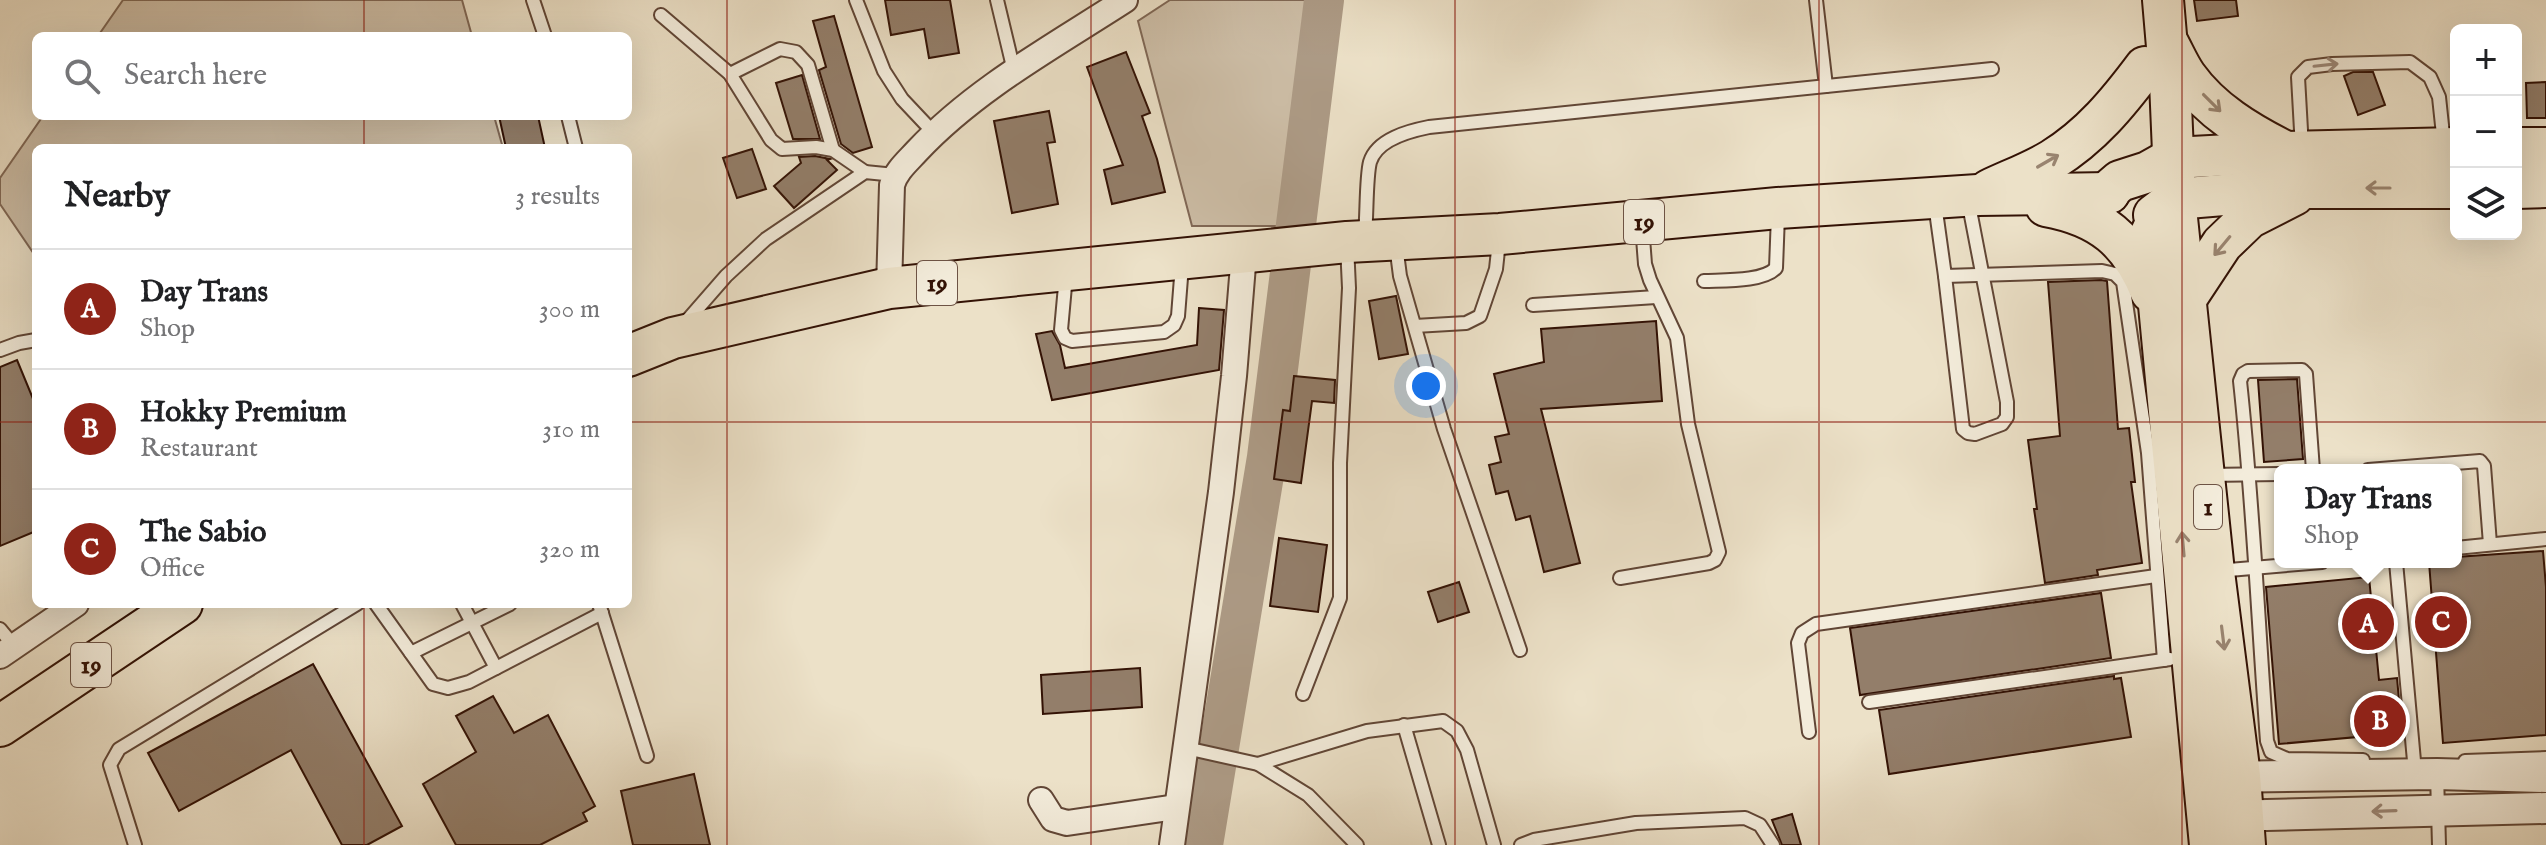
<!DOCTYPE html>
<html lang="en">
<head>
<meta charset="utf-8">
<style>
	:root { --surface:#fff; --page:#f6f6f6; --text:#202124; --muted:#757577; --line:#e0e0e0; --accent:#8f2418 }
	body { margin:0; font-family:"IM FELL English",serif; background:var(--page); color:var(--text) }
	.controls { position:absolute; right:24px; top:24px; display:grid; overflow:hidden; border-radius:12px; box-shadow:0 8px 32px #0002 }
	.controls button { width:72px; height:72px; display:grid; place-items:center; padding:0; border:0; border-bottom:2px solid var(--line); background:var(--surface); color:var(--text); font:40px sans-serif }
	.you { position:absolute; left:1426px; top:386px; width:28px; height:28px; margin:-20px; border:6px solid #fff; border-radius:50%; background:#1a73e8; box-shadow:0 0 0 12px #1a73e833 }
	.badge { display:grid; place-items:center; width:52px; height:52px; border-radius:50%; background:var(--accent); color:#fff; font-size:26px; font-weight:700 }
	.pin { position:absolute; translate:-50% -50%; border:4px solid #fff; box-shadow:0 2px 8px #0006 }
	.popup { position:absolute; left:2274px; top:464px; width:188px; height:104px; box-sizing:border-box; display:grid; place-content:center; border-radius:12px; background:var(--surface); filter:drop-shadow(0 2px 6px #0005); font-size:26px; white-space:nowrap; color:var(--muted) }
	.popup b { font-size:30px; color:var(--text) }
	.popup::after { content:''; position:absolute; left:50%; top:100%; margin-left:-16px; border:16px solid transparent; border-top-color:var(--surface) }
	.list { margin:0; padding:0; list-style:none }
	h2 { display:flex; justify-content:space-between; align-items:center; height:104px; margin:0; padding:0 32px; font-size:34px }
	h2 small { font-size:26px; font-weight:400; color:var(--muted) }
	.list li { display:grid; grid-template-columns:52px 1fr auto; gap:24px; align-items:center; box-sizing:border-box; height:120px; padding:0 32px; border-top:2px solid var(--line) }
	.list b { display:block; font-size:30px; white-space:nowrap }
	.list p { margin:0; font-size:26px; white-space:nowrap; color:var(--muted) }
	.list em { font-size:26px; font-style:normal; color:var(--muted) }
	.icon { flex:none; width:44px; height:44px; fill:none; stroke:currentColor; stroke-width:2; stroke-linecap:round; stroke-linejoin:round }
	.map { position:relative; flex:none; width:2546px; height:845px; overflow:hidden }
	.search { position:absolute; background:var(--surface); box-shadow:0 8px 32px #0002; left:32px; top:32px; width:600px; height:88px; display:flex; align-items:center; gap:20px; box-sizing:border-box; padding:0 28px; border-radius:12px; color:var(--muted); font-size:30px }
	.panel { position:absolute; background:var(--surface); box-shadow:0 8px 32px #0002; left:32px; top:144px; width:600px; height:464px; border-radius:12px }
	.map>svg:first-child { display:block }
	.green { fill:#cdbea7; stroke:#806856; stroke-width:2 }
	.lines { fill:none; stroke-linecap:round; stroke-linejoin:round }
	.river { stroke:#ad9b86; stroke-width:40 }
	.building { fill:#937e6a; stroke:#331205; stroke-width:2 }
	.service-casing { stroke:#614636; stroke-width:16 }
	.minor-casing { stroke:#614636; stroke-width:28 }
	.tertiary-casing { stroke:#614636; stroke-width:34 }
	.trunk-casing { stroke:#331205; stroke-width:44 }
	.service { stroke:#f3ecdb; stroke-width:12 }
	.minor { stroke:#f3ecdb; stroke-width:24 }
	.tertiary { stroke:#f3ecdb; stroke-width:30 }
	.trunk { stroke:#ece1c8; stroke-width:40 }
	.oneway { stroke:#9d8a7b }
	.oneway2 { stroke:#998470 }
	.grid { fill:none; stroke:#8f2418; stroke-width:2; stroke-opacity:0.55 }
	.labels { text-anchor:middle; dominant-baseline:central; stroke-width:6; stroke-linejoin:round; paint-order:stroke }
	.shield { fill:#f3ecdb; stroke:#6d5345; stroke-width:2 }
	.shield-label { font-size:26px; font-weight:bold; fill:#331205 }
</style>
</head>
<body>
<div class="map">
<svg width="2546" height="845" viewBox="0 0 2546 845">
	<rect width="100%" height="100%" fill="#ece1c8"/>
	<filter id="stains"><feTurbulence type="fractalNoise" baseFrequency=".0025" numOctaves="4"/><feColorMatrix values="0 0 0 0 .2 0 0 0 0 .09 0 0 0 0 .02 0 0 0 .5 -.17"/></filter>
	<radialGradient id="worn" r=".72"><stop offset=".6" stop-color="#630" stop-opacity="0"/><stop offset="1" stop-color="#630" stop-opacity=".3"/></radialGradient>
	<g class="green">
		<polygon points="123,0 462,0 472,36 98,36"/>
		<polygon points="1170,0 1307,0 1278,226 1192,226 1138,21"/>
		<polygon points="43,116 494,116 503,148 36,148 36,257 0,204 0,178"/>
	</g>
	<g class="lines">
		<polyline class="river" points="1203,845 1267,457 1324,0"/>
	</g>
	<g class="building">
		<polygon points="885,0 950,0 959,53 929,58 924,29 891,35"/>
		<polygon points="2194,0 2236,0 2238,16 2197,21"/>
		<polygon points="834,16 872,147 853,153 841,144 819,70 826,67 813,21"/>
		<polygon points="1126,52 1150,113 1142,116 1157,159 1165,192 1112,204 1104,170 1123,165 1087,67"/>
		<polygon points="2353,72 2373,72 2385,105 2358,115 2344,76"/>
		<polygon points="802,75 820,139 793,139 776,83"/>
		<polygon points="2546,82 2546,118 2527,118 2526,83"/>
		<polygon points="1049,111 1055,142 1047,143 1058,204 1012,213 994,121"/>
		<polygon points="499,116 538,116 545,148 506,148"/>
		<polygon points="752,149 766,189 737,198 723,158"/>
		<polygon points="815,156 830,159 827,160 837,170 794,208 774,186 801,163 799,157"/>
		<polygon points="2101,280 2107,281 2118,429 2129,428 2135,482 2131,482 2142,563 2097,570 2098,575 2045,583 2034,509 2037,509 2028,440 2060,436 2048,282"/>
		<polygon points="1396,296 1408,354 1379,359 1369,301"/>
		<polygon points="1199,308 1224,310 1219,370 1052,400 1036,334 1052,331 1060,345 1065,368 1197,345"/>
		<polygon points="1656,321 1662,401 1541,409 1580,563 1544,572 1530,516 1516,520 1508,491 1496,494 1489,465 1501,462 1495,437 1509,434 1494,374 1544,362 1541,329"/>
		<polygon points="17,360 36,406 36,531 0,546 0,367"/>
		<polygon points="1294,376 1335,380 1334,403 1312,401 1301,483 1274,479 1283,410 1290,411"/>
		<polygon points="2297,379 2303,459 2264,462 2258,380"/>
		<polygon points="1279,538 1327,545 1318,612 1270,606"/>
		<polygon points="2543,551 2546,587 2546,735 2443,743 2429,562 2456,562 2456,557"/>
		<polygon points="2369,577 2379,680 2397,678 2402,733 2279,744 2266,587"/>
		<polygon points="1459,582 1469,612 1438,622 1428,592"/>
		<polygon points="2101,593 2111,658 1860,695 1850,628"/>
		<polygon points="313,664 402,826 367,845 342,845 291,750 179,811 148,753"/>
		<polygon points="1140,668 1142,707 1043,714 1041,675"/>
		<polygon points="2114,676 2114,679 2121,678 2131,737 1889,774 1879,710"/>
		<polygon points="493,696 514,733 548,715 595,806 583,813 587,821 540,845 456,845 423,784 476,752 456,716"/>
		<polygon points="694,774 710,845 633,845 621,791"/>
		<polygon points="1792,814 1801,845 1782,845 1772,820"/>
	</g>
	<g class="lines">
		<g class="service-casing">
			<g id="service">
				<polyline points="533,0 545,36"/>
				<polyline points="856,0 884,71 902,99 934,133"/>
				<polyline points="997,0 1014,71"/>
				<polyline points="1816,0 1826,86"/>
				<polyline points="661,15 730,74 771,140 782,149 816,147 833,150 865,172"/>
				<polyline points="730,74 780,49 796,52 808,65 833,150"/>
				<polyline points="568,116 576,148"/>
				<polyline points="2302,148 2298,77 2308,67 2332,64 2410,62 2430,77 2439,97 2444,144"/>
				<polyline points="1935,204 1945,276 2102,271 2115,274 2123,282 2148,453 2164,660"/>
				<path d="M 1365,234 C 1367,216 1366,177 1370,162 C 1377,139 1409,131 1429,127 L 1992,69"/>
				<polyline points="1396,245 1400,276 1444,429 1520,650"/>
				<polyline points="1066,275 1061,330 1065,338 1072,341 1164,332 1174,325 1178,316 1182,265"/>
				<polyline points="1945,276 1963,429 1968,433 1975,434 2002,424 2007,417 2007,402 1968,200"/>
				<path d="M 1704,281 C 1723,280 1763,282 1776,268 L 1778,215"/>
				<polyline points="1533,305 1656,297"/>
				<polyline points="685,323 726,276 766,239 865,172 895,175"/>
				<polyline points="1415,326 1466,323 1480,316 1496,269 1499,241"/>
				<polyline points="0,350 19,343 36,340"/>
				<path d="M 2313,470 L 2306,374 L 2302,370 L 2248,371 L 2243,374 L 2240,381 C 2253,500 2258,621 2267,741 L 2271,752 L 2287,759 L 2363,760"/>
				<polyline points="2368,470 2480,461 2484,466 2490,544"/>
				<polyline points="2207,475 2280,474"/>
				<polyline points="2456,548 2546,539"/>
				<polyline points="2396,562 2414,761"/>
				<polyline points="2217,571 2322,562"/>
				<polyline points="1620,578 1709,563 1715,560 1719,552 1688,424 1677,338 1650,280 1645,264 1642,225"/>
				<polyline points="376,604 433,684 448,688 469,682 602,613"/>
				<polyline points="462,604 496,668"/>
				<polyline points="599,604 647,756"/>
				<polyline points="0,629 14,646"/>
				<polyline points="411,653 510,604"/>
				<polyline points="1303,694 1340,598 1340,463 1349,288 1347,245"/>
				<polyline points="1869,702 2170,659"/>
				<polyline points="1404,725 1439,845"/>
				<polyline points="1809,732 1798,643 1802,633 1816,624 2156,576"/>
				<polyline points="1186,748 1258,764 1308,795 1357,845"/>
				<polyline points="2465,761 2546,758"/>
				<polyline points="1258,764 1367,731 1443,721 1457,731 1467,750 1494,845"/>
				<polyline points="2437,774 2439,845"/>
				<polyline points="135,845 110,765 119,749 357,604"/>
				<polyline points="1521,845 1534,840 1636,823 1745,818 1760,825 1773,845"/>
			</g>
		</g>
		<g class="minor-casing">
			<g id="minor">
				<path d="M 889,288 L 892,185 C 896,171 907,162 917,151 C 975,89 1054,46 1125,0"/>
				<polyline points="0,656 76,604"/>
				<polyline points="1041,800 1053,819 1067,823 1176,807"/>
				<polyline points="1172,845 1221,492 1234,376 1244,253"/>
			</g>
		</g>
		<g class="tertiary-casing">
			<g id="tertiary">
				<polyline points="2219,777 2437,774 2546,777"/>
				<polyline points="2224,816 2546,808"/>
			</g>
		</g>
		<g class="trunk-casing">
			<g id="trunk">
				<polyline points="2163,0 2170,82 2175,199 2214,572 2240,776 2245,845"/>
				<path d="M 2168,43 C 2174,54 2179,66 2186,76 C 2211,111 2248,133 2286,152"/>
				<polyline points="2516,148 2546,148"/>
				<polyline points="2516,188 2546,187"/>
				<path d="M 1989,190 C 2010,180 2032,172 2052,160 C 2091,136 2118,103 2145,67"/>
				<polyline points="2109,193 2113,187 2120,181 2148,172 2173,158 2286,152 2456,148"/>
				<path d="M 2046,206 C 2101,216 2130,240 2151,292"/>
				<polyline points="2154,215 2175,199 2308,188 2456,188"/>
				<polyline points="2152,231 2210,845"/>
				<polyline points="2185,300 2222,244 2249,218 2294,195"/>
				<polyline points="628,356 673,338 889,288 1347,242 1500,234 1778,208 1978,195 2109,193"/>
				<polyline points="0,726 182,604"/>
			</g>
		</g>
		<use href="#service" class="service"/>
		<use href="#minor" class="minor"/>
		<use href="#tertiary" class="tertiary"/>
		<use href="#trunk" class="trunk"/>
	</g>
	<defs><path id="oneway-shaft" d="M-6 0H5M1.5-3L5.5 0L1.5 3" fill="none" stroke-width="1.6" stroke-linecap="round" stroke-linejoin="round" transform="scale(2)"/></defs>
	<g class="oneway">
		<use href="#oneway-shaft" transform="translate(2326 65) rotate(-6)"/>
		<use href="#oneway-shaft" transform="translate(2384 811) rotate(178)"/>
	</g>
	<g class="oneway2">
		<use href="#oneway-shaft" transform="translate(2212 103) rotate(45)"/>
		<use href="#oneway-shaft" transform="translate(2048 161) rotate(-30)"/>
		<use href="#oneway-shaft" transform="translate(2378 188) rotate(180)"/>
		<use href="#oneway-shaft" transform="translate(2222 246) rotate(130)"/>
		<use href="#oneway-shaft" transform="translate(2183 544) rotate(-95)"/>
		<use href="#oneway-shaft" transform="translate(2223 638) rotate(83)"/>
	</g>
	<path class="grid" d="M 364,0 L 364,36M 727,0 L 727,845M 1091,0 L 1091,845M 1455,0 L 1455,845M 1819,0 L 1819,845M 2182,0 L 2182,845M 364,116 L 364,148M 0,422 L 36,422M 628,422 L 2546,422M 364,604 L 364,845"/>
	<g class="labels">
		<g class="shield">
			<rect x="1624" y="200" width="40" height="44" rx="6"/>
			<rect x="917" y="261" width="40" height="44" rx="6"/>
			<rect x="2194" y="485" width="28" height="44" rx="6"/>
			<rect x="71" y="643" width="40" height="44" rx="6"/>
		</g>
		<g class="shield-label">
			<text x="1644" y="222">19</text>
			<text x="937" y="283">19</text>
			<text x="2208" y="507">1</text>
			<text x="91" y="665">19</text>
		</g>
	</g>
	<rect width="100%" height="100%" filter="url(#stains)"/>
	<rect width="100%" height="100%" fill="url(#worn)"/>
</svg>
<div class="controls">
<button>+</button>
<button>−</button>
<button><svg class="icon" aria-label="layers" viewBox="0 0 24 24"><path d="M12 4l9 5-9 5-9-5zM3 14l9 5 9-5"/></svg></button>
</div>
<div class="you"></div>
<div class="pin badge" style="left:2368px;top:624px">A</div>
<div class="popup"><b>Day Trans</b>Shop</div>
<div class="pin badge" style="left:2380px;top:721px">B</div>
<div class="pin badge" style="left:2441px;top:622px">C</div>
<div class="search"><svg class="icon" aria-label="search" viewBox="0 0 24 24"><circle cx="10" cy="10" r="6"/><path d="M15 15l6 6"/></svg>Search here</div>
<section class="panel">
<h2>Nearby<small>3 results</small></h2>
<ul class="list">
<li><span class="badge">A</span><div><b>Day Trans</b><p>Shop</p></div><em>300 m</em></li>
<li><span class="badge">B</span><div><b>Hokky Premium</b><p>Restaurant</p></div><em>310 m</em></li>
<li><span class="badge">C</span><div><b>The Sabio</b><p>Office</p></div><em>320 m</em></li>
</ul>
</section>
</div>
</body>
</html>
